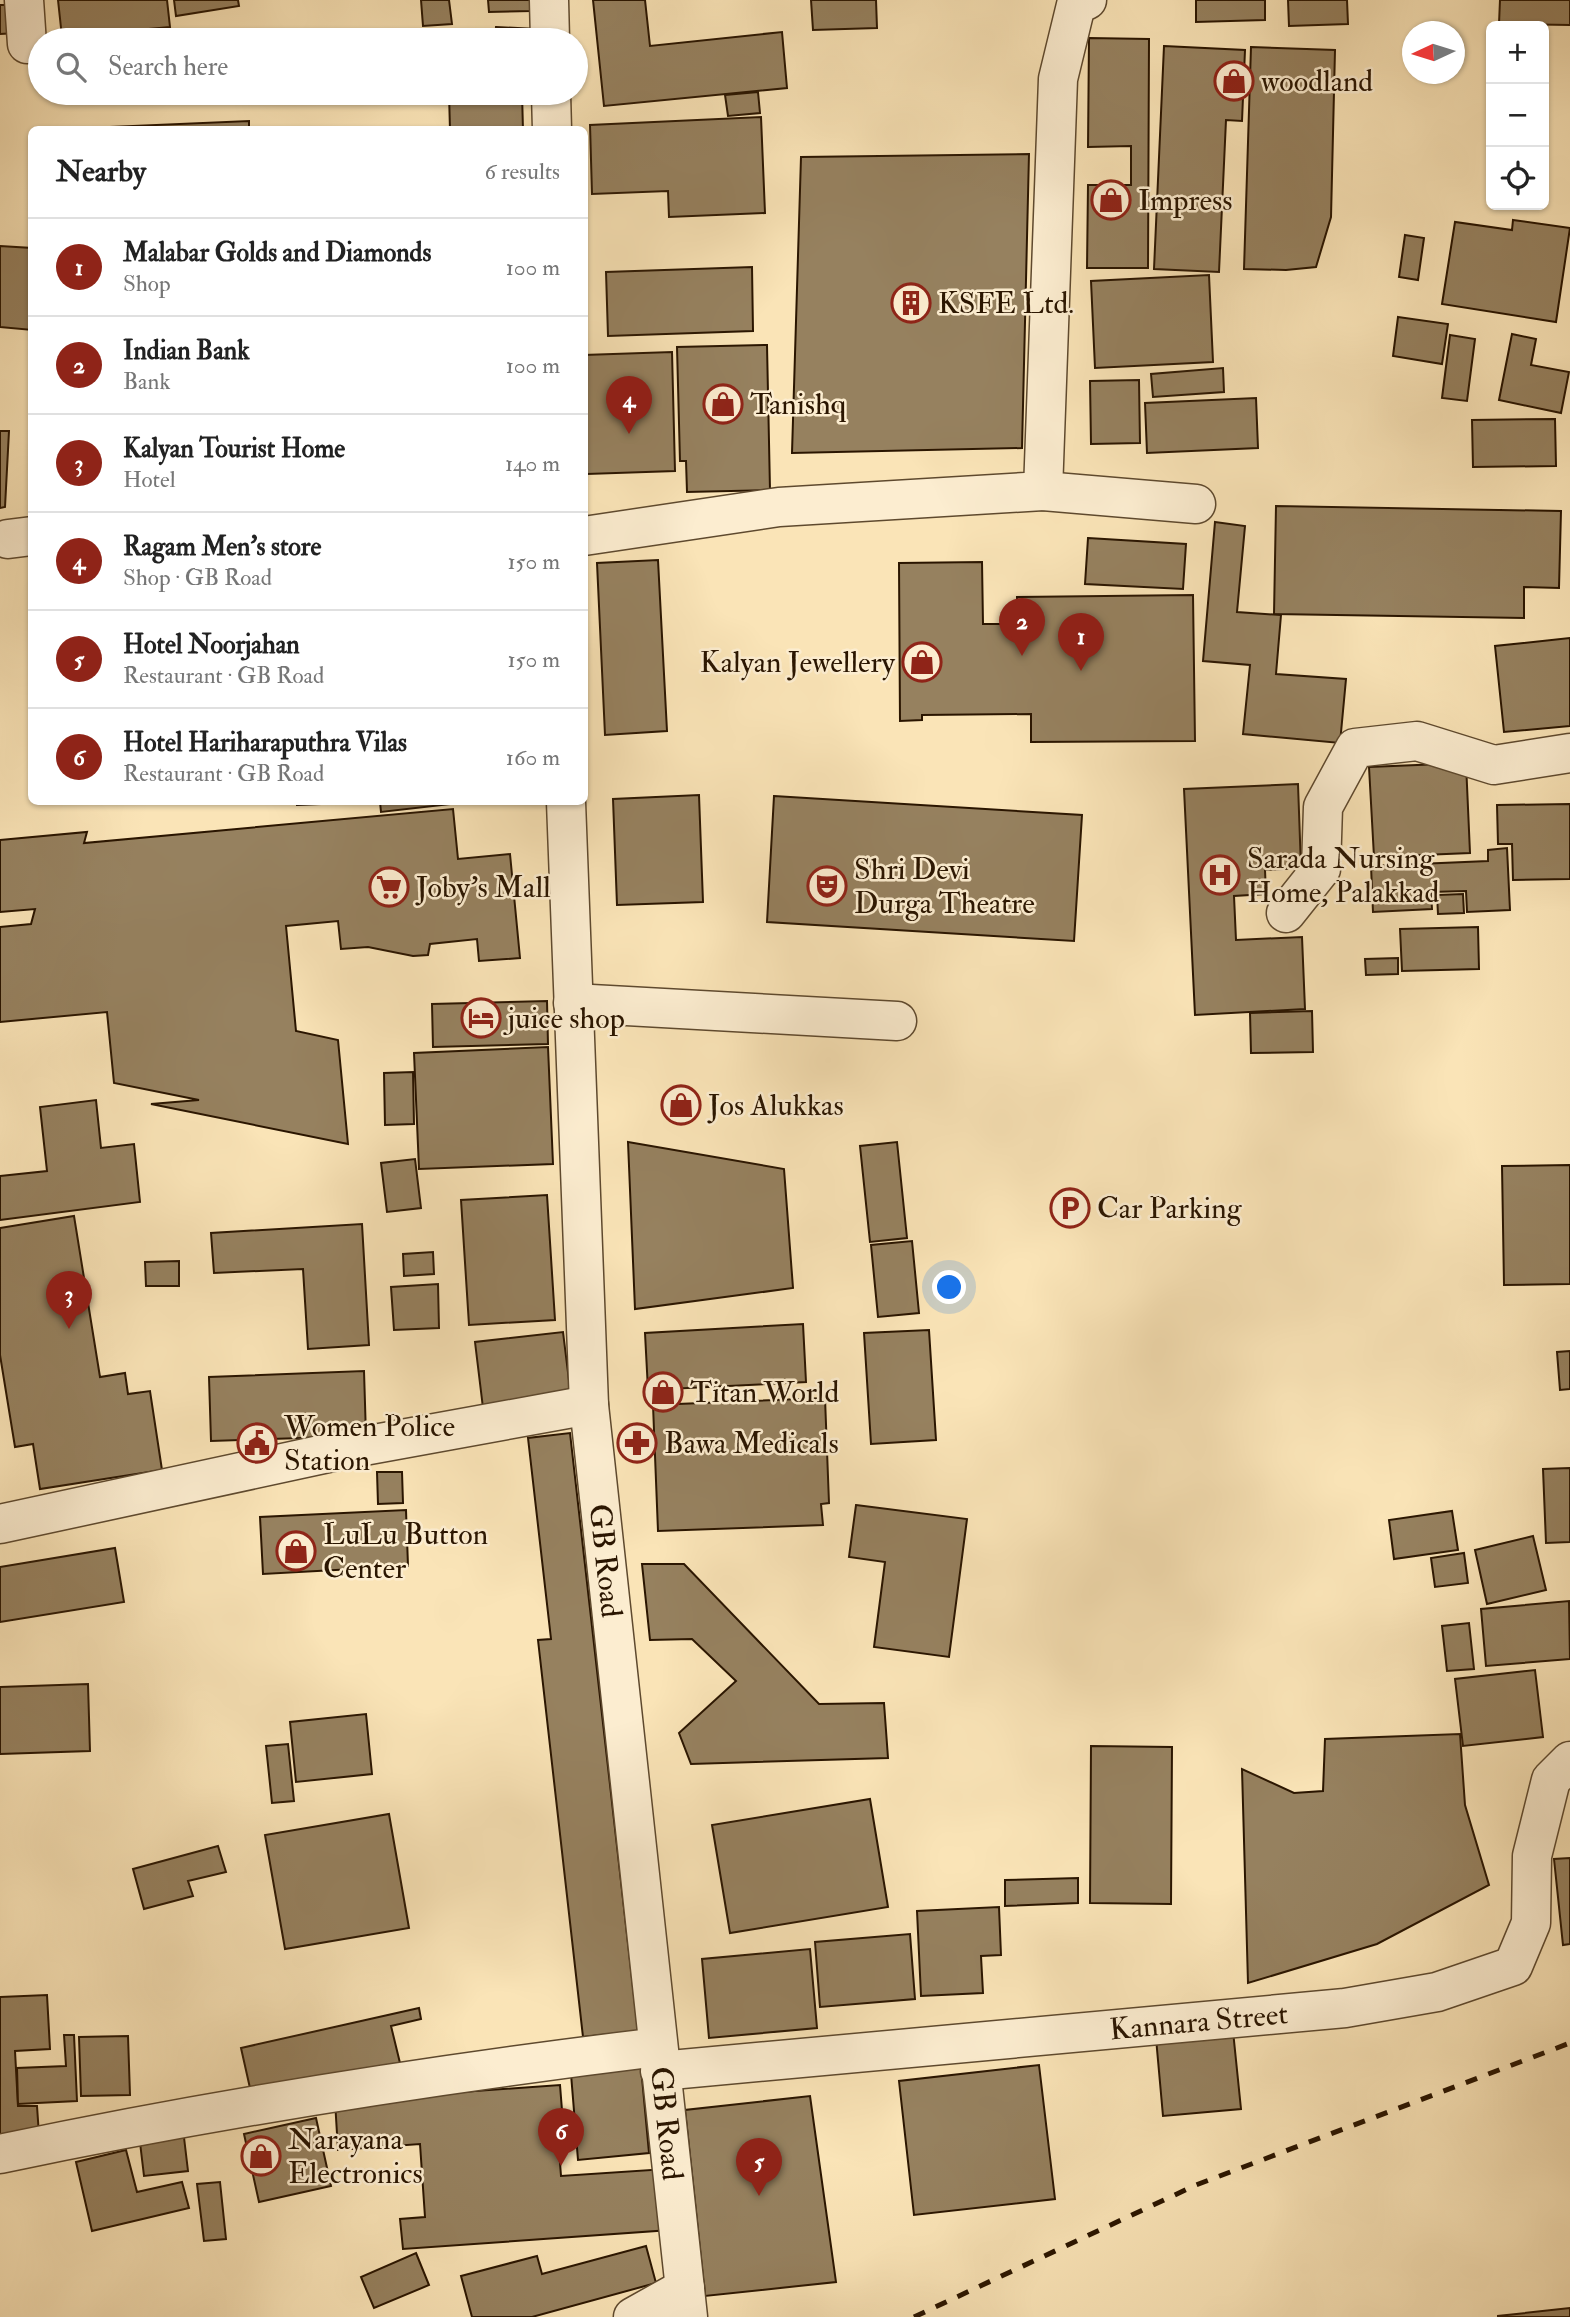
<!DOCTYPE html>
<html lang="en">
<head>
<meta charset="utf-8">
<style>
	:root { --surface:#fff; --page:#f2f2f2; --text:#222; --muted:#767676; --line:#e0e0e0; --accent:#8f2418 }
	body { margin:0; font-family:"IM FELL Double Pica",serif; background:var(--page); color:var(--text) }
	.controls { position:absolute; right:21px; top:21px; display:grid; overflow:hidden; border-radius:10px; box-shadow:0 2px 5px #0004 }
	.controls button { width:63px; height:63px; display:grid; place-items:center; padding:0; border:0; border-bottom:2px solid var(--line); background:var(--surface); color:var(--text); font:35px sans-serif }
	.compass { position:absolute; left:1402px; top:21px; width:63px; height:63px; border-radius:50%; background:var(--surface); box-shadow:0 2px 5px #0004; rotate:266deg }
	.you { position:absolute; left:950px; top:1288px; width:24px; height:24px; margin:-18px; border:5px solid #fff; border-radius:50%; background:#1a73e8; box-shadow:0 0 0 10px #1a73e833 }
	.badge { display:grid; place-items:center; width:46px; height:46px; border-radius:50%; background:var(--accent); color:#fff; font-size:23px; font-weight:700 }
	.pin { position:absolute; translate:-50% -58px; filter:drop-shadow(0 2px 4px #0008) }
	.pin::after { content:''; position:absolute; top:37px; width:24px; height:21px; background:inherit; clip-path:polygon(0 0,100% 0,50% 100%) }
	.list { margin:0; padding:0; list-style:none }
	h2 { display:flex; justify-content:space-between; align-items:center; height:91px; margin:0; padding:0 28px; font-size:30px }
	h2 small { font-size:23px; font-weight:400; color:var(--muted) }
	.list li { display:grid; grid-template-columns:46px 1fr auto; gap:21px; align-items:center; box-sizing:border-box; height:98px; padding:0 28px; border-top:2px solid var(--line) }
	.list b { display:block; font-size:26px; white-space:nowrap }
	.list p { margin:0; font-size:23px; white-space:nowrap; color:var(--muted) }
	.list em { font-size:23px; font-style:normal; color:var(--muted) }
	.icon { flex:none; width:38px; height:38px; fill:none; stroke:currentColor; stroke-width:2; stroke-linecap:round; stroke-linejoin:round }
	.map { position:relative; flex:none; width:1570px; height:2317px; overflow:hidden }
	.search { position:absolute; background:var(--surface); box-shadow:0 2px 5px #0004; left:28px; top:28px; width:560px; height:77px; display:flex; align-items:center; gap:18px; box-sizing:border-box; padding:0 24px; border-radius:38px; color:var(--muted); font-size:26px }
	.panel { position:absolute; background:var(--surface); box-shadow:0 2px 5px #0004; left:28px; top:126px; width:560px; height:679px; border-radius:10px }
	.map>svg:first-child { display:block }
	.building { fill:#96815f; stroke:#2a1500; stroke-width:2 }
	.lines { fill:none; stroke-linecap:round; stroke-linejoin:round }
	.minor-casing { stroke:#5e492e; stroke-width:41 }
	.tertiary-casing { stroke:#5e492e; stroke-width:41 }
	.minor { stroke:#fcedd0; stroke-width:38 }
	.tertiary { stroke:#fcedd0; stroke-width:38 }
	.rail { stroke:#2a1500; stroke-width:5; stroke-dasharray:12 12; stroke-linecap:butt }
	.labels { text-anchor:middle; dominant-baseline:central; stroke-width:5; stroke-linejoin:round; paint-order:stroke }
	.poi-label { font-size:30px; fill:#2a1500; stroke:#fcedd0; text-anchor:start }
	.street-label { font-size:30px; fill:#2a1500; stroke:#fcedd0 }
</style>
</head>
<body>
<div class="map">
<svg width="1570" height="2317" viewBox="0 0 1570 2317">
	<rect width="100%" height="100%" fill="#fae4b7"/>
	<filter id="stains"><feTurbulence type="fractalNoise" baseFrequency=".00286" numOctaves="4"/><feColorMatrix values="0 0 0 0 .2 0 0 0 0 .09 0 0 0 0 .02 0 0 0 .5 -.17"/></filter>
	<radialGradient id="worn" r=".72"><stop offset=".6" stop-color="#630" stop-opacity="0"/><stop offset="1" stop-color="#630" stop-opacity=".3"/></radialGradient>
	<g class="building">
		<polygon points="58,0 167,0 170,27 62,37"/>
		<polygon points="174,0 238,0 239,6 176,16"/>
		<polygon points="421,0 449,0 452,24 423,26"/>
		<polygon points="488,0 531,0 531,11 489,12"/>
		<polygon points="593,0 645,0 650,46 782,32 787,88 604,106"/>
		<polygon points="811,0 876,0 877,28 813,30"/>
		<polygon points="1196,0 1265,0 1265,20 1196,22"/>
		<polygon points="1288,0 1347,0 1348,24 1289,26"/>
		<polygon points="1500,0 1570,0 1570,25 1499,24"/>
		<polygon points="0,5 17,5 17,33 0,34"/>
		<polygon points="496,27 536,29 535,40 495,40"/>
		<polygon points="210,30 210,40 86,40"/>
		<polygon points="1089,38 1149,39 1148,268 1087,268 1088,185 1131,185 1131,146 1088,147"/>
		<polygon points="1164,46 1245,50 1242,121 1226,120 1219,272 1154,269"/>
		<polygon points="1251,47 1335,50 1331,217 1316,267 1286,270 1244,269"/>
		<polygon points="758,92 760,113 728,116 725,95"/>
		<polygon points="449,93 522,93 523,130 450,130"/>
		<polygon points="761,117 765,213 669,217 668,191 592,194 590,125"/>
		<polygon points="249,121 249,130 86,128"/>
		<polygon points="1029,154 1022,448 792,453 801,157"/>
		<polygon points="1513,220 1570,228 1556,322 1442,304 1455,222 1512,230"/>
		<polygon points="1405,235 1424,238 1418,280 1399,277"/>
		<polygon points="0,246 32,248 32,330 0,327"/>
		<polygon points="752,267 753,331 608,336 606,272"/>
		<polygon points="1209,275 1213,362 1095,368 1091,281"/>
		<polygon points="1398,317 1448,324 1442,364 1393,356"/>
		<polygon points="1512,334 1536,339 1531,365 1569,372 1561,413 1499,400"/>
		<polygon points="1450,335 1475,339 1467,401 1442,398"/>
		<polygon points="767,345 770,490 687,492 686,461 680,461 677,347"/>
		<polygon points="672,352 675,471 587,474 584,355"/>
		<polygon points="1223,368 1224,392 1153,397 1151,374"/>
		<polygon points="1139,380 1140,443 1091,444 1090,381"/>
		<polygon points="1256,398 1258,448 1147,453 1145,403"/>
		<polygon points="1555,419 1556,466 1473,467 1472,420"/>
		<polygon points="0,431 9,431 5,507 0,508"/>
		<polygon points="1276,506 1561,511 1559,588 1524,587 1524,618 1274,614"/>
		<polygon points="1215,522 1245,526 1237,612 1281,615 1276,674 1346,679 1340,743 1243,734 1250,665 1203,661"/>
		<polygon points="1088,538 1186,544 1183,589 1085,584"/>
		<polygon points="658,560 667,731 605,735 597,563"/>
		<polygon points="982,562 983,624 1018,624 1017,597 1193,595 1195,741 1031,742 1031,714 922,715 922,720 900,721 899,563"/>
		<polygon points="1570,638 1570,726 1504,732 1495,646"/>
		<polygon points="1466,763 1470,853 1374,857 1369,767"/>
		<polygon points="1298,784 1301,868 1265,870 1266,894 1234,896 1236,940 1302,937 1305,1009 1195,1015 1184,789"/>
		<polygon points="699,795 703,902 617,905 613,799"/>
		<polygon points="774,796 1082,815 1074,941 767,922"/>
		<polygon points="297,802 372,802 297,805"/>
		<polygon points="380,802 468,802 381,812"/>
		<polygon points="1570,804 1570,879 1513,880 1512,844 1498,844 1497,805"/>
		<polygon points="453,809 458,859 510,854 520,958 479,961 477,939 430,944 428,955 413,956 368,947 341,949 338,921 286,926 296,1031 338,1040 348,1144 151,1104 199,1100 114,1083 107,1012 0,1022 0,927 31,924 35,909 0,912 0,840 87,832 84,843"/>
		<polygon points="1507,848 1510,910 1467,912 1466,891 1431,892 1432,909 1373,912 1371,866 1488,861 1488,850"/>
		<polygon points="1463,894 1464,913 1438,914 1437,895"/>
		<polygon points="1478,927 1479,969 1402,971 1400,929"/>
		<polygon points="1398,958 1398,974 1366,975 1365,959"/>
		<polygon points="547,1001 548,1044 433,1047 432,1004"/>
		<polygon points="1312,1011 1313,1052 1251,1053 1250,1013"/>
		<polygon points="548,1047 553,1164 419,1169 414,1053"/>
		<polygon points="413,1072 414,1124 385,1125 384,1073"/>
		<polygon points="96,1100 101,1148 134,1144 140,1202 0,1220 0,1176 47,1171 40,1107"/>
		<polygon points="628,1142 784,1169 793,1288 635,1309"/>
		<polygon points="897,1142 907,1238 870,1242 860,1146"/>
		<polygon points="415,1159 421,1208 387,1212 381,1163"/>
		<polygon points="1570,1165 1570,1284 1504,1285 1502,1166"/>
		<polygon points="547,1195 555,1320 469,1325 461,1200"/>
		<polygon points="74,1216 100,1377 125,1373 128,1394 150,1391 162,1470 40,1489 33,1444 15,1447 0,1355 0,1228"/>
		<polygon points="362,1224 369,1345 308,1349 303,1269 214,1273 211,1233"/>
		<polygon points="912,1241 919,1313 878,1317 871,1245"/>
		<polygon points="433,1252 434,1274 404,1276 403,1254"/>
		<polygon points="179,1261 179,1286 146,1286 145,1262"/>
		<polygon points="438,1284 439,1328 394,1330 391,1287"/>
		<polygon points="803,1324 806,1382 648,1390 645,1333"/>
		<polygon points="929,1330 936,1440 871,1444 864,1333"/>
		<polygon points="563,1332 571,1397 483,1408 475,1342"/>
		<polygon points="1570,1351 1570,1389 1560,1390 1557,1352"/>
		<polygon points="364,1371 366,1436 211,1441 209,1377"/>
		<polygon points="825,1398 829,1503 821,1504 823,1525 658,1531 653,1405"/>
		<polygon points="570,1433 638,2031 583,2037 538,1640 551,1639 528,1438"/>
		<polygon points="1570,1468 1570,1542 1546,1543 1543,1469"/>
		<polygon points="377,1472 402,1472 403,1503 378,1504"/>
		<polygon points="856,1505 967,1519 949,1657 874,1647 885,1562 849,1557"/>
		<polygon points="406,1510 408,1566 263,1574 260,1517"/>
		<polygon points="1452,1511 1458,1550 1394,1559 1389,1520"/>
		<polygon points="1533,1536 1546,1590 1487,1604 1475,1550"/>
		<polygon points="115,1548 124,1602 0,1622 0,1567"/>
		<polygon points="1464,1553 1468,1583 1435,1587 1431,1558"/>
		<polygon points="642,1564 684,1564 819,1704 884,1703 888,1758 691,1764 679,1733 736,1681 692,1639 650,1640"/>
		<polygon points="1569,1601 1570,1659 1486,1666 1481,1609"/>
		<polygon points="1469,1623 1474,1669 1447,1671 1442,1626"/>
		<polygon points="1535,1670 1543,1737 1463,1746 1455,1679"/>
		<polygon points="88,1684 90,1751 0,1754 0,1687"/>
		<polygon points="366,1714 372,1774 296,1782 290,1722"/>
		<polygon points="1460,1734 1465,1805 1489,1885 1377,1944 1248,1983 1242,1769 1294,1793 1323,1791 1325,1739"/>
		<polygon points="288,1744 294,1801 272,1803 266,1746"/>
		<polygon points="1091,1746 1172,1747 1171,1904 1090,1903"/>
		<polygon points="870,1799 888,1907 730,1933 712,1825"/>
		<polygon points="389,1814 409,1928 285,1949 265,1835"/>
		<polygon points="218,1846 226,1872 188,1881 193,1896 144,1909 133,1869"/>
		<polygon points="1570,1858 1570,1944 1563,1945 1554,1859"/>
		<polygon points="1078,1878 1078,1903 1005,1906 1005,1880"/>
		<polygon points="999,1907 1001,1955 981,1956 983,1993 921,1996 917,1911"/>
		<polygon points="910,1934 915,1999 820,2007 815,1942"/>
		<polygon points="810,1949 817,2028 709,2038 702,1959"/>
		<polygon points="47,1995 50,2049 15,2051 18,2106 37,2106 39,2135 0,2137 0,1997"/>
		<polygon points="419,2008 421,2019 391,2026 400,2063 252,2097 241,2048"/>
		<polygon points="1233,2031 1241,2109 1163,2116 1156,2038"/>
		<polygon points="64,2035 74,2035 77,2101 18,2104 17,2068 66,2066"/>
		<polygon points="128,2036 130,2095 81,2096 79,2037"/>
		<polygon points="1039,2065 1055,2199 914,2215 899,2081"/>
		<polygon points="641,2067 649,2153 578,2160 571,2074"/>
		<polygon points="560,2085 563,2123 557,2123 561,2176 666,2169 670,2230 403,2249 400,2219 425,2217 420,2144 338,2150 335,2101"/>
		<polygon points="810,2096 836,2282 705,2296 685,2110"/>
		<polygon points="316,2118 331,2186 259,2202 244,2134"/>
		<polygon points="183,2129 188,2171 144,2176 139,2134"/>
		<polygon points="126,2150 137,2192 182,2182 189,2208 92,2231 76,2162"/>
		<polygon points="220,2182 226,2239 204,2241 197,2184"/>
		<polygon points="646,2246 656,2283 532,2317 472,2317 461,2276 537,2256 542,2274"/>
		<polygon points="416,2253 429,2285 374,2308 361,2277"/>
		<polygon points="1570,2308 1570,2317 1498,2317 1498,2316"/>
	</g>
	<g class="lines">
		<g class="minor-casing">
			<g id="minor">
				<polyline points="24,0 27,44"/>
				<polyline points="1043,491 1196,504"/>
				<polyline points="584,536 779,507 1043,491 1058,79 1076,5 1087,0"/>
				<polyline points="8,539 32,536"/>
				<polyline points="1286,913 1321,869 1323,807 1355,748 1417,741 1494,765 1570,753"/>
				<polyline points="573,1003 897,1021"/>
				<polyline points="0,1524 347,1449 589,1405"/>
				<path id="s1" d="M 660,2071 L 1345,2008 L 1437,1992 L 1513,1966 L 1531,1923 L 1532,1856 L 1551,1780 L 1570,1761"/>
				<path d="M 0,2154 C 217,2108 437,2074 658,2047"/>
			</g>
		</g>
		<g class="tertiary-casing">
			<g id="tertiary">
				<polyline points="549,0 550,40"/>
				<polyline points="551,93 552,130"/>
				<path id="s2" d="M 566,802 L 589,1405 L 688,2317"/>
				<polyline points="633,2317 685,2288"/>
			</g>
		</g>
		<use href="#minor" class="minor"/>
		<use href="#tertiary" class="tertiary"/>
		<polyline class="rail" points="914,2317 1196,2185 1570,2043"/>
	</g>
	<defs>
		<g id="shop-ring" transform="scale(2.0125)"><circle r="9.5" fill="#fcedd0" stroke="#8f2418" stroke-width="1.5"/><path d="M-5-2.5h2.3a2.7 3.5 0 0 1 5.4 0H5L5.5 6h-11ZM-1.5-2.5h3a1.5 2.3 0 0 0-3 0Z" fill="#8f2418"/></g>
		<g id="building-ring" transform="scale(2.0125)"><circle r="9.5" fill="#fcedd0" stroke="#8f2418" stroke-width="1.5"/><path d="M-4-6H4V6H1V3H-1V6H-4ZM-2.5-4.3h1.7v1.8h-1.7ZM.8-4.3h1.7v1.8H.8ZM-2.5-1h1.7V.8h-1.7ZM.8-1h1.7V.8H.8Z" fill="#8f2418"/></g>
		<g id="hospital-ring" transform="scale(2.0125)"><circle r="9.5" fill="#fcedd0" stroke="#8f2418" stroke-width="1.5"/><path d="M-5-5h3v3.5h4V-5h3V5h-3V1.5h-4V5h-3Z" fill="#8f2418"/></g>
		<g id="theatre-ring" transform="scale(2.0125)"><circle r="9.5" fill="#fcedd0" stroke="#8f2418" stroke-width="1.5"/><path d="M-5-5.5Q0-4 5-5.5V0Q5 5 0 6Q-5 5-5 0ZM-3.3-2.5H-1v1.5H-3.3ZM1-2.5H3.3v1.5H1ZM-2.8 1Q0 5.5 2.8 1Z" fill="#8f2418"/></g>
		<g id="supermarket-ring" transform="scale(2.0125)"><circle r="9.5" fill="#fcedd0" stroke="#8f2418" stroke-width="1.5"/><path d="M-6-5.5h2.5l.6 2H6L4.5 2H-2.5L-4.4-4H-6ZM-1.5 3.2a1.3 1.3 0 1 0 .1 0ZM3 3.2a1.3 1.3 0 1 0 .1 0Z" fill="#8f2418"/></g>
		<g id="hotel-ring" transform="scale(2.0125)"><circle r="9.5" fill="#fcedd0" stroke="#8f2418" stroke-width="1.5"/><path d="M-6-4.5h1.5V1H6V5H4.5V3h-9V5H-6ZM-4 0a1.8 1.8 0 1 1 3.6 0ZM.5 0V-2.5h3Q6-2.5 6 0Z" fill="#8f2418"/></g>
		<g id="parking-ring" transform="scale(2.0125)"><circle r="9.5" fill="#fcedd0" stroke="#8f2418" stroke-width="1.5"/><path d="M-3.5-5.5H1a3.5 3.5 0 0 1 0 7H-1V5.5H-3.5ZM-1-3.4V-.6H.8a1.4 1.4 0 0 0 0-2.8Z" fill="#8f2418"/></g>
		<g id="civic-ring" transform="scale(2.0125)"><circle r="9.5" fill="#fcedd0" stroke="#8f2418" stroke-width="1.5"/><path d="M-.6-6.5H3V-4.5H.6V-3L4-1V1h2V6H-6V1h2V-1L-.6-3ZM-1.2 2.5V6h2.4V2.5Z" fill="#8f2418"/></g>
		<g id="pharmacy-ring" transform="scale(2.0125)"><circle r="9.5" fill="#fcedd0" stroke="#8f2418" stroke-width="1.5"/><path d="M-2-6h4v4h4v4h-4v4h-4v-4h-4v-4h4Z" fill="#8f2418"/></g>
	</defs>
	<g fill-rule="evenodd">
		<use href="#shop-ring" x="1234" y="81"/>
		<use href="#shop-ring" x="1111" y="200"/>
		<use href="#building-ring" x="911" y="303"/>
		<use href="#shop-ring" x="723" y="404"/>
		<use href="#shop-ring" x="922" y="662"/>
		<use href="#hospital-ring" x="1220" y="875"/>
		<use href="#theatre-ring" x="827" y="886"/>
		<use href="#supermarket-ring" x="389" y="887"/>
		<use href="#hotel-ring" x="481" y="1018"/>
		<use href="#shop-ring" x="681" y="1105"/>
		<use href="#parking-ring" x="1070" y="1208"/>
		<use href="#shop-ring" x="663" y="1392"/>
		<use href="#civic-ring" x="257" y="1443"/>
		<use href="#pharmacy-ring" x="637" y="1443"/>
		<use href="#shop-ring" x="296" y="1551"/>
		<use href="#shop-ring" x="261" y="2156"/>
	</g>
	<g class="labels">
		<g class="poi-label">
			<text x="1261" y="81">woodland</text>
			<text x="1138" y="200">Impress</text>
			<text x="938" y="303">KSFE Ltd.</text>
			<text x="750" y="404">Tanishq</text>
			<text x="895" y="662" text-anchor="end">Kalyan Jewellery</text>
			<text x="1247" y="858">Sarada Nursing<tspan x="1247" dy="34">Home, Palakkad</tspan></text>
			<text x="854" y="869">Shri Devi<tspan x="854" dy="34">Durga Theatre</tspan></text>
			<text x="416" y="887">Joby's Mall</text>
			<text x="508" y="1018">juice shop</text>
			<text x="708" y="1105">Jos Alukkas</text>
			<text x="1097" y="1208">Car Parking</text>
			<text x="690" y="1392">Titan World</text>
			<text x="284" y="1426">Women Police<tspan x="284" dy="34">Station</tspan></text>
			<text x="664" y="1443">Bawa Medicals</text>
			<text x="323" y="1534">LuLu Button<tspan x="323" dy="34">Center</tspan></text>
			<text x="288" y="2139">Narayana<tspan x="288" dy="34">Electronics</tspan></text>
		</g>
		<g class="street-label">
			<text stroke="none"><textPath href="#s2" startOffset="760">GB Road</textPath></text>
			<text stroke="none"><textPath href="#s1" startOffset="541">Kannara Street</textPath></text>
			<text stroke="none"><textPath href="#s2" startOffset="1326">GB Road</textPath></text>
		</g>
	</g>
	<rect width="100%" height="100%" filter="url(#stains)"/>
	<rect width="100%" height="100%" fill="url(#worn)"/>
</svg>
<div class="controls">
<button>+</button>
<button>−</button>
<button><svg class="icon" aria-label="locate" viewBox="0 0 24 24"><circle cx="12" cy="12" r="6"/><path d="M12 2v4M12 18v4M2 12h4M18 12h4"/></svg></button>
</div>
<svg class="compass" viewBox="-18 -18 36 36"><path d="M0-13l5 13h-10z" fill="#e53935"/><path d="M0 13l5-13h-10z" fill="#767676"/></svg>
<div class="you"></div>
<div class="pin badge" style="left:1081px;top:671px">1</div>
<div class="pin badge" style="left:1022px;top:656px">2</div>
<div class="pin badge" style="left:69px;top:1329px">3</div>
<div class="pin badge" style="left:629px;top:434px">4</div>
<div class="pin badge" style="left:759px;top:2196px">5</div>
<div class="pin badge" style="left:561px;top:2166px">6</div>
<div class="search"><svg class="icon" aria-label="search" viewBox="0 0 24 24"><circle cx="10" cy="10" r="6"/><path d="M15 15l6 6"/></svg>Search here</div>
<section class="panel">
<h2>Nearby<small>6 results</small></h2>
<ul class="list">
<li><span class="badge">1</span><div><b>Malabar Golds and Diamonds</b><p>Shop</p></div><em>100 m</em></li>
<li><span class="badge">2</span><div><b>Indian Bank</b><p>Bank</p></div><em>100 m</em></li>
<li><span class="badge">3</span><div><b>Kalyan Tourist Home</b><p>Hotel</p></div><em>140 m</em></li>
<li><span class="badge">4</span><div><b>Ragam Men's store</b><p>Shop · GB Road</p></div><em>150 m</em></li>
<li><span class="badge">5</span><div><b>Hotel Noorjahan</b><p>Restaurant · GB Road</p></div><em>150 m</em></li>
<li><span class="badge">6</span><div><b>Hotel Hariharaputhra Vilas</b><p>Restaurant · GB Road</p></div><em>160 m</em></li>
</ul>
</section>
</div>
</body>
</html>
